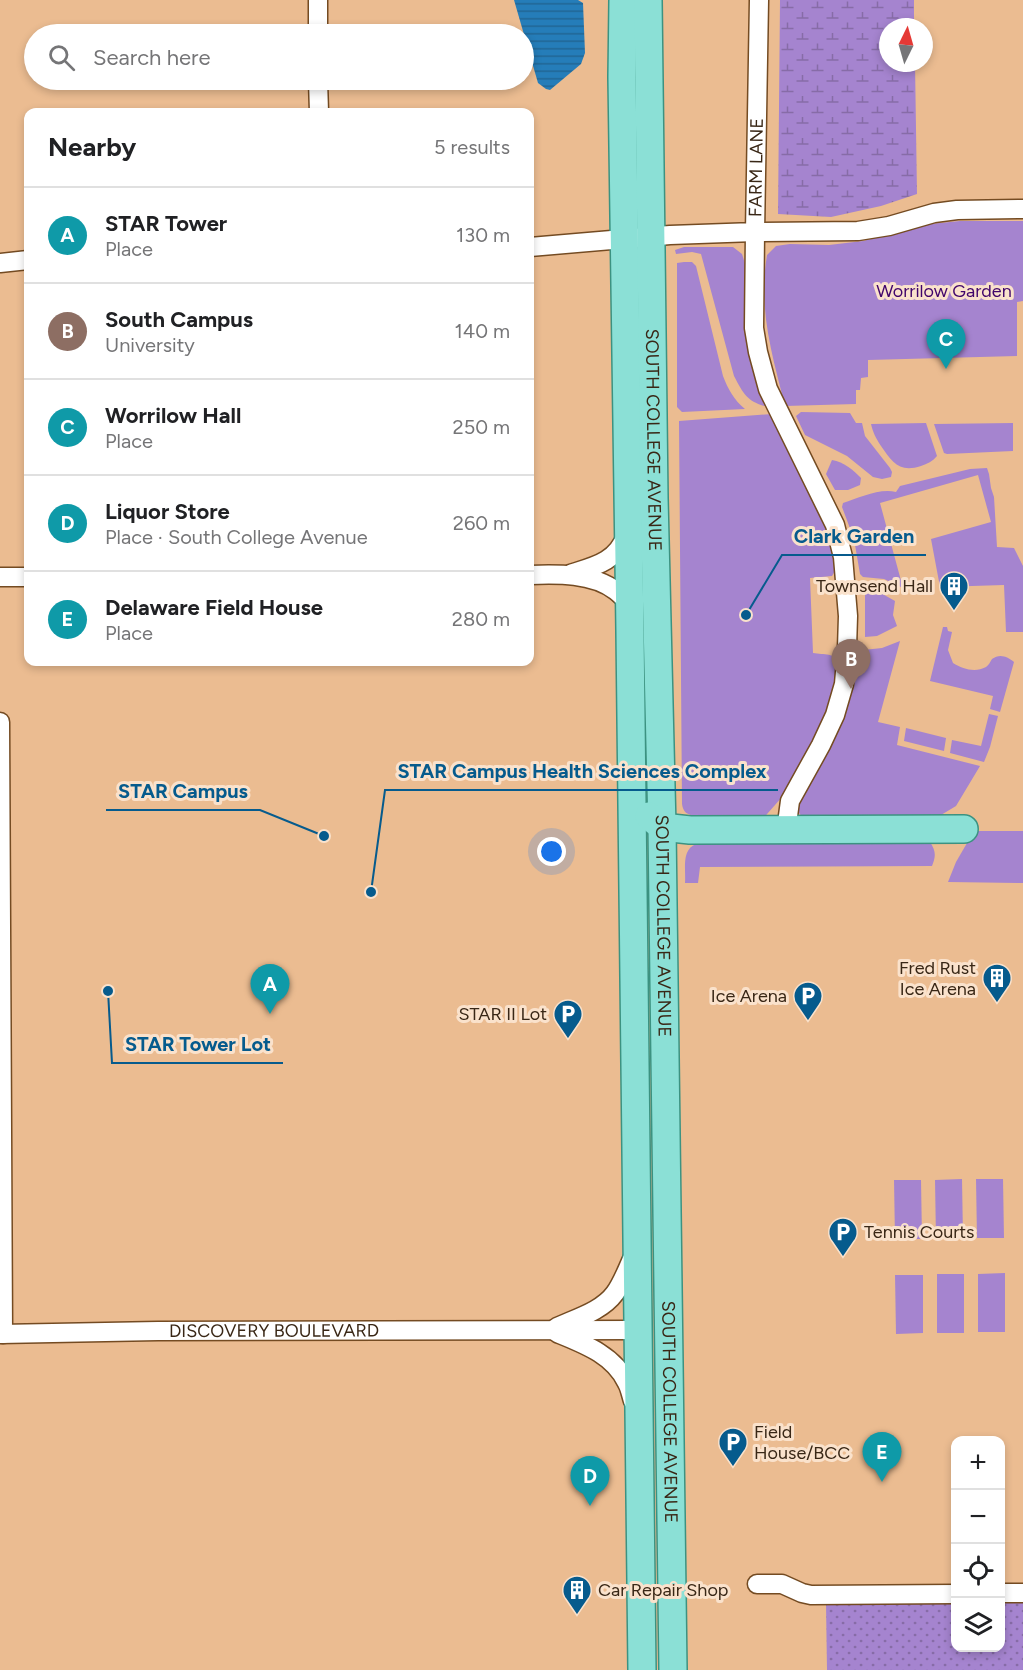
<!DOCTYPE html>
<html lang="en">
<head>
<meta charset="utf-8">
<style>
	:root { --surface:#fff; --page:#f6f6f6; --text:#202124; --muted:#757577; --line:#e0e0e0; --accent:#065b8d }
	body { margin:0; font-family:Figtree,sans-serif; background:var(--page); color:var(--text) }
	.controls { position:absolute; right:18px; bottom:18px; display:grid; overflow:hidden; border-radius:12px; box-shadow:0 3px 9px #0003 }
	.controls button { width:54px; height:54px; display:grid; place-items:center; padding:0; border:0; border-bottom:2px solid var(--line); background:var(--surface); color:var(--text); font:30px sans-serif }
	.compass { position:absolute; left:879px; top:18px; width:54px; height:54px; border-radius:50%; background:var(--surface); box-shadow:0 3px 9px #0003; rotate:5deg }
	.you { position:absolute; left:552px; top:852px; width:21px; height:21px; margin:-15px; border:4px solid #fff; border-radius:50%; background:#1a73e8; box-shadow:0 0 0 9px #1a73e833 }
	.badge { display:grid; place-items:center; width:39px; height:39px; border-radius:50%; background:var(--accent); color:#fff; font-size:20px; font-weight:700 }
	.pin { position:absolute; translate:-50% -50px; filter:drop-shadow(0 2px 3px #0008) }
	.pin::after { content:''; position:absolute; top:32px; width:21px; height:18px; background:inherit; clip-path:polygon(0 0,100% 0,50% 100%) }
	.list { margin:0; padding:0; list-style:none }
	h2 { display:flex; justify-content:space-between; align-items:center; height:78px; margin:0; padding:0 24px; font-size:26px }
	h2 small { font-size:20px; font-weight:400; color:var(--muted) }
	.list li { display:grid; grid-template-columns:39px 1fr auto; gap:18px; align-items:center; box-sizing:border-box; height:96px; padding:0 24px; border-top:2px solid var(--line) }
	.list b { display:block; font-size:22px; white-space:nowrap }
	.list p { margin:0; font-size:20px; white-space:nowrap; color:var(--muted) }
	.list em { font-size:20px; font-style:normal; color:var(--muted) }
	.icon { flex:none; width:33px; height:33px; fill:none; stroke:currentColor; stroke-width:2; stroke-linecap:round; stroke-linejoin:round }
	.map { position:relative; flex:none; width:1023px; height:1670px; overflow:hidden }
	.search { position:absolute; background:var(--surface); box-shadow:0 3px 9px #0003; left:24px; top:24px; width:510px; height:66px; display:flex; align-items:center; gap:15px; box-sizing:border-box; padding:0 21px; border-radius:33px; color:var(--muted); font-size:22px }
	.panel { position:absolute; background:var(--surface); box-shadow:0 3px 9px #0003; left:24px; top:108px; width:510px; height:558px; border-radius:12px }
	.map>svg:first-child { display:block }
	.grass { fill:url(#grass-dots) }
	.wetland { fill:url(#wetland-marsh) }
	.garden { fill:#a584cf }
	.water { fill:url(#water-rules) }
	.lines { fill:none; stroke-linecap:round; stroke-linejoin:round }
	.street-casing { stroke:#744b22; stroke-width:21 }
	.primary-casing { stroke:#3c9281; stroke-width:30 }
	.street { stroke:#fff; stroke-width:18 }
	.primary { stroke:#8be0d6; stroke-width:27 }
	.labels { text-anchor:middle; dominant-baseline:central; stroke-width:6; stroke-linejoin:round; paint-order:stroke }
	.street-label { font-size:18px; fill:#392716; stroke:#fae2cc }
	.park-label { font-size:18px; fill:#40056b; stroke:#fae2cc }
	.poi-label { font-size:18px; fill:#392716; stroke:#fae2cc; text-anchor:end }
	.leader { fill:none; stroke:#065b8d; stroke-width:2 }
	.callout-dot { fill:#065b8d; stroke:#fae2cc; stroke-width:2 }
	.callout-label { font-size:20px; text-anchor:middle; font-weight:bold; fill:#065b8d; stroke:#fae2cc; stroke-width:6; stroke-linejoin:round; paint-order:stroke }
</style>
</head>
<body>
<div class="map">
<svg width="1023" height="1670" viewBox="0 0 1023 1670">
	<defs>
		<pattern id="grass-dots" width="8" height="8" patternUnits="userSpaceOnUse" patternTransform="scale(1.5)"><rect width="8" height="8" fill="#a584cf"/><path d="M2 2h.1M6 6h.1" fill="none" stroke="#876ca7" stroke-width="1.8" stroke-linecap="round"/></pattern>
		<pattern id="wetland-marsh" width="20" height="14" patternUnits="userSpaceOnUse" patternTransform="scale(1.5)"><rect width="20" height="14" fill="#a584cf"/><path d="M1 5h8M5 5V1M11 12h8M15 12V8" fill="none" stroke="#876ca7"/></pattern>
		<pattern id="water-rules" width="6" height="5" patternUnits="userSpaceOnUse" patternTransform="scale(1.5)"><rect width="6" height="5" fill="#257db9"/><path d="M0 2.5h6" fill="none" stroke="#216695"/></pattern>
	</defs>
	<rect width="100%" height="100%" fill="#ebbc91"/>
	<polygon class="grass" points="955,1603 956,1648 1000,1648 1001,1603 1023,1603 1023,1670 827,1670 826,1604"/>
	<polygon class="wetland" points="780,0 914,0 914,27 888,27 888,63 915,63 917,194 881,206 831,217 778,214"/>
	<g class="garden">
		<path d="M 960,221 L 1023,221 L 1023,301 L 1017,302 L 1017,356 L 868,360 L 868,377 L 861,378 L 860,390 L 856,390 L 856,404 L 785,406 C 772,354 758,309 767,255 L 776,246 L 790,244 L 829,245 L 863,241 L 930,224 Z"/>
		<path d="M 684,247 L 733,247 L 742,254 L 747,270 L 771,408 C 748,402 745,397 734,376 L 701,254 L 692,252 L 676,254 L 675,250 Z"/>
		<path d="M 684,262 L 692,262 L 696,266 L 723,376 C 728,389 734,400 745,409 L 682,412 L 677,407 L 677,263 Z"/>
		<polygon points="801,412 850,413 856,423 862,423 865,436 890,468 892,472 891,477 882,479 873,477 847,456 805,435 796,416"/>
		<path d="M 772,414 L 828,527 L 836,569 L 832,576 L 810,578 L 813,653 C 824,655 835,652 840,664 L 824,728 L 790,788 L 761,821 L 696,822 L 696,816 C 687,815 683,812 682,804 L 679,421 Z"/>
		<path d="M 926,423 L 937,456 C 933,461 927,464 921,466 C 899,473 892,462 881,446 C 876,438 873,433 871,424 Z"/>
		<polygon points="1013,423 1013,451 947,454 944,453 934,424"/>
		<path d="M 832,460 C 844,462 853,470 861,478 L 860,485 L 848,490 L 835,490 L 826,474 Z"/>
		<path d="M 987,468 L 989,474 L 991,488 L 994,497 L 997,547 L 1014,548 L 1023,566 L 1023,632 L 1006,632 L 1004,585 L 940,587 L 931,539 L 991,522 L 978,475 L 880,503 L 903,588 L 884,579 L 863,577 L 860,574 L 854,539 L 842,507 L 843,503 C 859,498 879,488 896,492 L 900,486 L 970,469 Z"/>
		<polygon points="865,590 879,592 895,601 893,615 897,626 877,636 865,637"/>
		<path d="M 943,627 L 947,627 L 948,631 L 952,632 L 948,650 L 953,663 C 963,669 975,673 986,667 C 989,665 990,662 992,659 C 1000,653 1008,657 1014,662 L 1000,712 L 990,709 L 993,696 L 930,681 Z"/>
		<polygon points="900,641 878,722 900,727 897,745 980,766 956,806 941,815 942,819 805,820 799,813 798,803 854,651 882,648"/>
		<polygon points="989,714 998,716 990,747 984,762 950,753 952,740 981,746"/>
		<polygon points="906,728 946,738 944,751 904,741"/>
		<polygon points="974,831 1023,831 1023,883 948,882 956,862"/>
		<path d="M 696,837 L 930,842 C 936,851 936,856 932,866 L 700,867 L 698,883 L 685,883 C 686,869 681,850 696,844 Z"/>
		<polygon points="962,1179 963,1238 936,1239 935,1180"/>
		<polygon points="976,1179 1003,1179 1004,1238 977,1238"/>
		<polygon points="894,1180 921,1180 922,1239 895,1239"/>
		<polygon points="1005,1273 1005,1332 978,1332 978,1274"/>
		<rect x="937" y="1274" width="27" height="59"/>
		<polygon points="895,1275 923,1275 923,1333 896,1334"/>
	</g>
	<polygon class="water" points="514,0 578,0 583,3 585,53 581,64 550,90 546,89 538,83"/>
	<g class="lines">
		<g class="street-casing">
			<g id="street">
				<polyline points="318,0 318,34"/>
				<polyline points="318,80 319,112"/>
				<path id="s1" d="M 530,247 L 670,235 L 755,232 L 759,0"/>
				<polyline points="0,263 28,260"/>
				<path d="M 570,574 C 596,566 616,562 627,534"/>
				<path d="M 530,575 C 557,574 593,573 616,591 C 621,595 626,600 630,604"/>
				<polyline points="0,577 28,577"/>
				<polyline points="0,722 3,1334"/>
				<polyline points="786,831 790,801 821,745 835,715 844,684 847,648 848,616 843,557 835,525 768,389 758,352 754,328 755,232 858,231 889,226 934,213 957,210 1023,209"/>
				<path d="M 557,1327 C 577,1318 602,1311 615,1293 C 623,1282 628,1267 634,1255"/>
				<path d="M 557,1333 C 584,1344 614,1355 627,1383 C 630,1388 631,1395 633,1401"/>
				<path id="s2" d="M 0,1334 L 158,1331 L 638,1330"/>
				<polyline points="757,1584 782,1584 802,1593 811,1595 956,1594"/>
				<polyline points="1000,1593 1023,1593"/>
			</g>
		</g>
		<g class="primary-casing">
			<g id="primary">
				<polyline points="623,0 622,77 630,631 642,1670"/>
				<path id="s3" d="M 648,0 L 654,498 L 662,827 L 673,1670"/>
				<polyline points="649,816 662,827 690,830 964,829"/>
			</g>
		</g>
		<use href="#street" class="street"/>
		<use href="#primary" class="primary"/>
	</g>
	<defs>
		<g id="building-pin" transform="scale(1.5)"><path d="M0 17L-7.5 6A9.5 9.5 0 1 1 7.5 6Z" fill="#065b8d" stroke="#fae2cc"/><path d="M-4-6H4V6H1V3H-1V6H-4ZM-2.5-4.3h1.7v1.8h-1.7ZM.8-4.3h1.7v1.8H.8ZM-2.5-1h1.7V.8h-1.7ZM.8-1h1.7V.8H.8Z" fill="#fff"/></g>
		<g id="parking-pin" transform="scale(1.5)"><path d="M0 17L-7.5 6A9.5 9.5 0 1 1 7.5 6Z" fill="#065b8d" stroke="#fae2cc"/><path d="M-3.5-5.5H1a3.5 3.5 0 0 1 0 7H-1V5.5H-3.5ZM-1-3.4V-.6H.8a1.4 1.4 0 0 0 0-2.8Z" fill="#fff"/></g>
	</defs>
	<g fill-rule="evenodd">
		<use href="#building-pin" x="954" y="586"/>
		<use href="#building-pin" x="997" y="978"/>
		<use href="#parking-pin" x="808" y="996"/>
		<use href="#parking-pin" x="568" y="1014"/>
		<use href="#parking-pin" x="843" y="1232"/>
		<use href="#parking-pin" x="733" y="1442"/>
		<use href="#building-pin" x="577" y="1590"/>
	</g>
	<g class="labels">
		<g class="street-label">
			<text stroke="none"><textPath href="#s1" startOffset="290">FARM LANE</textPath></text>
			<text stroke="none"><textPath href="#s3" startOffset="440">SOUTH COLLEGE AVENUE</textPath></text>
			<text stroke="none"><textPath href="#s3" startOffset="926">SOUTH COLLEGE AVENUE</textPath></text>
			<text stroke="none"><textPath href="#s2" startOffset="274">DISCOVERY BOULEVARD</textPath></text>
			<text stroke="none"><textPath href="#s3" startOffset="1412">SOUTH COLLEGE AVENUE</textPath></text>
		</g>
		<g class="park-label">
			<text x="944" y="291">Worrilow Garden</text>
		</g>
		<g class="poi-label">
			<text x="933" y="586">Townsend Hall</text>
			<text x="976" y="968">Fred Rust<tspan x="976" dy="21">Ice Arena</tspan></text>
			<text x="787" y="996">Ice Arena</text>
			<text x="547" y="1014">STAR II Lot</text>
			<text x="864" y="1232" text-anchor="start">Tennis Courts</text>
			<text x="754" y="1432" text-anchor="start">Field<tspan x="754" dy="21">House/BCC</tspan></text>
			<text x="598" y="1590" text-anchor="start">Car Repair Shop</text>
		</g>
	</g>
	<path class="leader" d="M746 615L782 555H926M371 892L385 790H778M324 836L260 810H106M108 991L112 1063H283"/>
	<g class="callout-dot">
		<circle cx="746" cy="615" r="6"/>
		<circle cx="371" cy="892" r="6"/>
		<circle cx="324" cy="836" r="6"/>
		<circle cx="108" cy="991" r="6"/>
	</g>
	<g class="callout-label">
		<text x="854" y="543">Clark Garden</text>
		<text x="582" y="778">STAR Campus Health Sciences Complex</text>
		<text x="183" y="798">STAR Campus</text>
		<text x="198" y="1051">STAR Tower Lot</text>
	</g>
</svg>
<div class="controls">
<button>+</button>
<button>−</button>
<button><svg class="icon" aria-label="locate" viewBox="0 0 24 24"><circle cx="12" cy="12" r="6"/><path d="M12 2v4M12 18v4M2 12h4M18 12h4"/></svg></button>
<button><svg class="icon" aria-label="layers" viewBox="0 0 24 24"><path d="M12 4l9 5-9 5-9-5zM3 14l9 5 9-5"/></svg></button>
</div>
<svg class="compass" viewBox="-18 -18 36 36"><path d="M0-13l5 13h-10z" fill="#e53935"/><path d="M0 13l5-13h-10z" fill="#757577"/></svg>
<div class="you"></div>
<div class="pin badge" style="left:270px;top:1014px;background:#0f9aa8">A</div>
<div class="pin badge" style="left:851px;top:689px;background:#8d6e63">B</div>
<div class="pin badge" style="left:946px;top:369px;background:#0f9aa8">C</div>
<div class="pin badge" style="left:590px;top:1506px;background:#0f9aa8">D</div>
<div class="pin badge" style="left:882px;top:1482px;background:#0f9aa8">E</div>
<div class="search"><svg class="icon" aria-label="search" viewBox="0 0 24 24"><circle cx="10" cy="10" r="6"/><path d="M15 15l6 6"/></svg>Search here</div>
<section class="panel">
<h2>Nearby<small>5 results</small></h2>
<ul class="list">
<li><span class="badge" style="background:#0f9aa8">A</span><div><b>STAR Tower</b><p>Place</p></div><em>130 m</em></li>
<li><span class="badge" style="background:#8d6e63">B</span><div><b>South Campus</b><p>University</p></div><em>140 m</em></li>
<li><span class="badge" style="background:#0f9aa8">C</span><div><b>Worrilow Hall</b><p>Place</p></div><em>250 m</em></li>
<li><span class="badge" style="background:#0f9aa8">D</span><div><b>Liquor Store</b><p>Place · South College Avenue</p></div><em>260 m</em></li>
<li><span class="badge" style="background:#0f9aa8">E</span><div><b>Delaware Field House</b><p>Place</p></div><em>280 m</em></li>
</ul>
</section>
</div>
</body>
</html>
